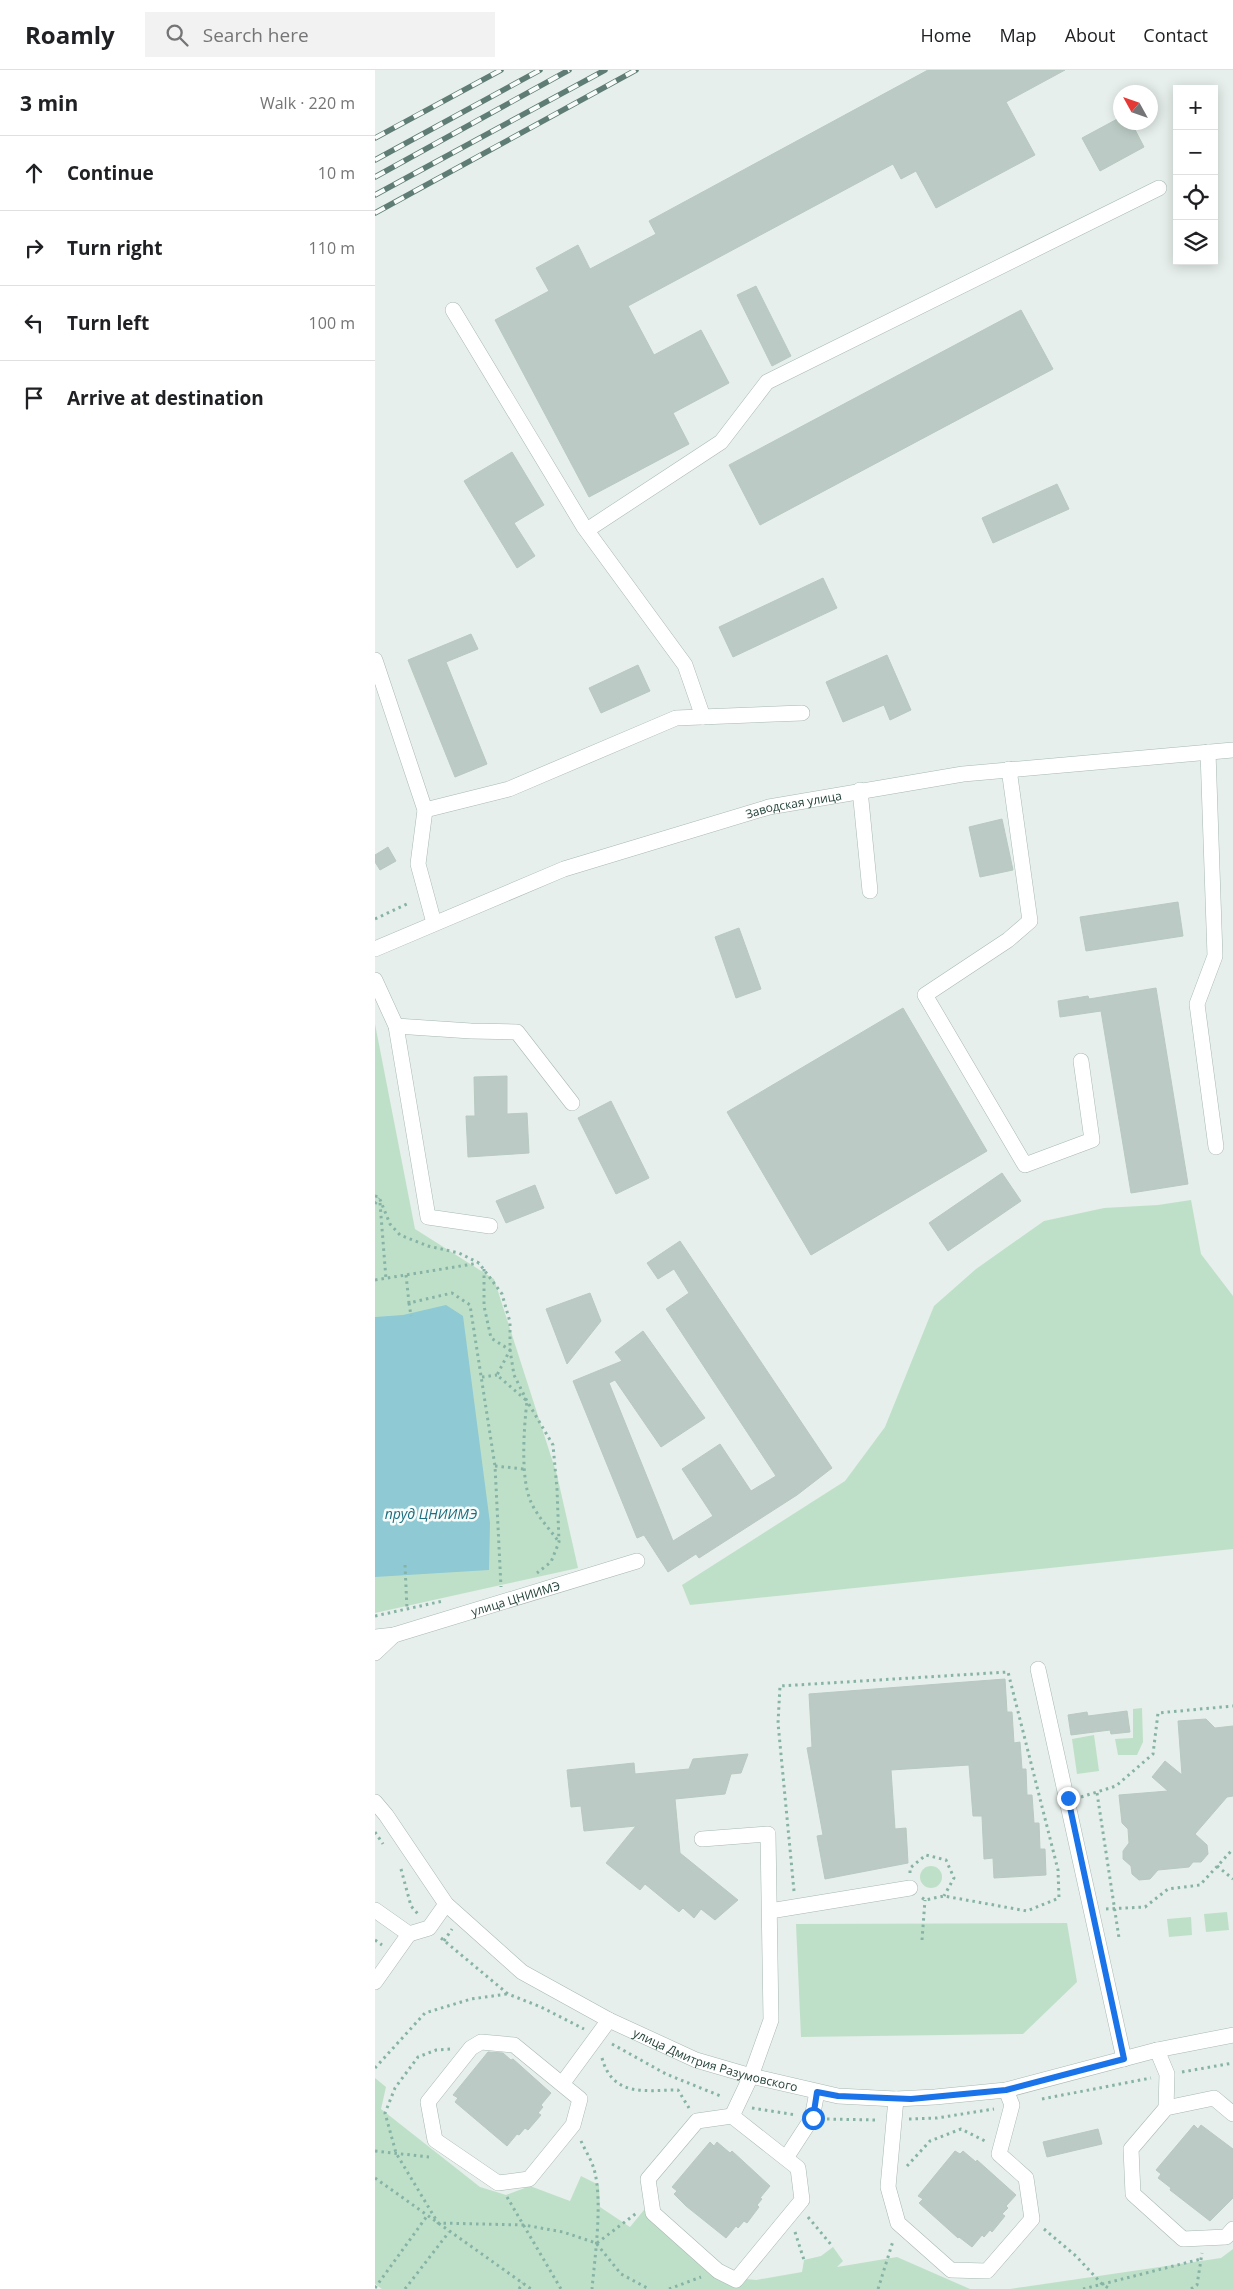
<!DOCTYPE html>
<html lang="en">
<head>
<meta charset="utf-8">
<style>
	:root { --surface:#fff; --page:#f2f2f2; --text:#202124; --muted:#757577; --line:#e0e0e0 }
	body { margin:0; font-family:"Open Sans",sans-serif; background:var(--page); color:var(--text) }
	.controls { position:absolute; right:15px; top:15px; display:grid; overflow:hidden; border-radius:0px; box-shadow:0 2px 12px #0003 }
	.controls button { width:45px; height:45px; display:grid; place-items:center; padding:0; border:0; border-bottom:1px solid var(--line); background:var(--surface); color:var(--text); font:25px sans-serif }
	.compass { position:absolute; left:738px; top:15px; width:45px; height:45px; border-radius:50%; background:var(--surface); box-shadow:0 2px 12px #0003; rotate:310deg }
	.stop { position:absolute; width:15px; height:15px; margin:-11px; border:4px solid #1a73e8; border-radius:50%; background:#fff }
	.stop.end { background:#1a73e8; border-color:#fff; box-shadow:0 1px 5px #0008 }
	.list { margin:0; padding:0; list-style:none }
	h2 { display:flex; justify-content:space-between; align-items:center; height:65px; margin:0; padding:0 20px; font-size:21px }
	h2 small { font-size:16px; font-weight:400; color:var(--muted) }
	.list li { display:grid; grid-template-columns:32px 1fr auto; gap:15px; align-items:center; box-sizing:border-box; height:75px; padding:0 20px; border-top:1px solid var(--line) }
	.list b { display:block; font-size:19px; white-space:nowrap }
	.list em { font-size:16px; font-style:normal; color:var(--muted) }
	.icon { flex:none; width:28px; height:28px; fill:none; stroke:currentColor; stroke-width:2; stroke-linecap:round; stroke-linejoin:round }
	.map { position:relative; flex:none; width:858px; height:2219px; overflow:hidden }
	header { display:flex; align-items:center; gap:30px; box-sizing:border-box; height:70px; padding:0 25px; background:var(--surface); border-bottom:1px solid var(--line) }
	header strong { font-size:24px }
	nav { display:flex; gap:28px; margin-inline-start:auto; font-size:18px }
	.search { width:350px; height:45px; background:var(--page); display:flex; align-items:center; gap:12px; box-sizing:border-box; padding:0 18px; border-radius:0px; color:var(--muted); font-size:19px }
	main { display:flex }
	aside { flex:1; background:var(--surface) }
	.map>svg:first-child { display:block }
	.green { fill:#bfe0c8 }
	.water { fill:#8ec9d4 }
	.building { fill:#bbcac4; stroke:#b8c9c2 }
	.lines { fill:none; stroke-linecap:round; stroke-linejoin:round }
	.minor-casing { stroke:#a8b8b2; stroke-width:16 }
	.path { stroke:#86b3a5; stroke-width:3; stroke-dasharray:2.5 4; stroke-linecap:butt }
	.minor { stroke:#fff; stroke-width:15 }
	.rail-casing { stroke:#5f7d75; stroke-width:5.5 }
	.rail { stroke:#f7fbf9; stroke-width:4; stroke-dasharray:11; stroke-linecap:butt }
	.route { stroke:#1a73e8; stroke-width:6 }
	.labels { text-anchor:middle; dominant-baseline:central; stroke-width:5; stroke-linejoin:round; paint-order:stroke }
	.street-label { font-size:12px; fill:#24423a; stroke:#f7fbf9 }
	.water-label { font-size:14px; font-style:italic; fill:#1c6f80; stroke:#f7fbf9 }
</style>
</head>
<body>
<header>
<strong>Roamly</strong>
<div class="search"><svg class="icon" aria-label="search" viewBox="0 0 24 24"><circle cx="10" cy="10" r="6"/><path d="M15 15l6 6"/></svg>Search here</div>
<nav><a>Home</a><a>Map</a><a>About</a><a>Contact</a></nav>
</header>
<main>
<aside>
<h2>3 min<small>Walk · 220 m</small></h2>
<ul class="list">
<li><svg class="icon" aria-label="ahead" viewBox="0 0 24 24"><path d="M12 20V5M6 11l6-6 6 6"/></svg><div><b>Continue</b></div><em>10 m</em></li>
<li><svg class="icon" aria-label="right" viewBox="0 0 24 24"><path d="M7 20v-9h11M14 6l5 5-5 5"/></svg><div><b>Turn right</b></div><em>110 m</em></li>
<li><svg class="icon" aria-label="left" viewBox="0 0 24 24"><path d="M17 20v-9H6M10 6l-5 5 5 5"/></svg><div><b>Turn left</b></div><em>100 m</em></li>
<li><svg class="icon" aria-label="arrive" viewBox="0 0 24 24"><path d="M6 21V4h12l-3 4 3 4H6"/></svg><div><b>Arrive at destination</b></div></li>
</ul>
</aside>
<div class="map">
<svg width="858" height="2219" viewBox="0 0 858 2219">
	<rect width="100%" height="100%" fill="#e6efeb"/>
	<g class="green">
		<polygon points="0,954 40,1159 119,1209 182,1405 203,1498 0,1543"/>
		<polygon points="816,1130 826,1184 858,1226 858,1479 315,1535 307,1515 470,1411 510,1357 559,1236 601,1199 669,1151 729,1138 783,1135"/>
		<polygon points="767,1638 768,1672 762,1685 743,1685 740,1669 758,1668 758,1639"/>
		<polygon points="719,1665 724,1701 702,1704 697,1669"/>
		<circle cx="556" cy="1807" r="11"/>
		<polygon points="852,1842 854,1860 831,1862 829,1844"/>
		<polygon points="816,1847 817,1865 794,1867 792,1849"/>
		<polygon points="692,1853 702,1912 648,1964 426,1967 421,1854"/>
		<polygon points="0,2008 11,2017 6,2039 105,2117 131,2125 155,2116 195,2131 206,2106 224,2115 225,2137 255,2157 269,2140 351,2207 381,2210 427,2202 429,2190 446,2186 458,2177 468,2191 462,2197 522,2187 595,2219 7,2219 0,2214"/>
		<polygon points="858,2179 858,2219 635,2219 846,2188"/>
	</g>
	<polygon class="water" points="71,1235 88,1246 115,1453 114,1500 0,1507 0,1247 28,1245"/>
	<g class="building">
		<polygon points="553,0 690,0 631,32 660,85 561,138 541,101 526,109 518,94 253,236 279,285 326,260 354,313 298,343 314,374 214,427 120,250 174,221 161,198 203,175 215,199 281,164 274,151"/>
		<polygon points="746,47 746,52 756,52 769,77 725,101 707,68"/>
		<polygon points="381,216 416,286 397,296 362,225"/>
		<polygon points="646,240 678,299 385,455 354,395"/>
		<polygon points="137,382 169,435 139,453 160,486 142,498 89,411"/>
		<polygon points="682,414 694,439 618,473 607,448"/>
		<polygon points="448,508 462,538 358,587 344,557"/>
		<polygon points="96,564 103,579 71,592 112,694 80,707 33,590"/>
		<polygon points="512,585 536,640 515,650 509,635 468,652 451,612"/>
		<polygon points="263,595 275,621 226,643 214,618"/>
		<polygon points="627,749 638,800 605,807 594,757"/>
		<polygon points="13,777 21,791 5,800 0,792 0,785"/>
		<polygon points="803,832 808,866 711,881 705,847"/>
		<polygon points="364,858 386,919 361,928 340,867"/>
		<polygon points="781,918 813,1114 756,1123 726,941 685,947 683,931 713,926 714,929"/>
		<polygon points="528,938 612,1081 436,1185 352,1042"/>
		<polygon points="132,1006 132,1044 152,1043 154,1083 93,1087 91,1046 100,1046 99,1007"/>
		<polygon points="236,1031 274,1108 241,1124 203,1048"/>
		<polygon points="627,1103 646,1131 573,1181 554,1153"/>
		<polygon points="160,1115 169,1138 131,1153 121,1131"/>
		<polygon points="305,1171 457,1398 422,1425 324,1488 321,1484 293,1502 269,1465 262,1468 198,1311 247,1291 240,1282 268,1261 330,1348 286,1377 240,1310 234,1313 298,1471 338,1446 307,1399 345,1374 376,1421 401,1406 291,1239 314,1223 299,1199 283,1209 272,1193"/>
		<polygon points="215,1223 226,1251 192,1294 171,1239"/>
		<polygon points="630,1609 632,1642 637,1642 639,1673 645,1672 647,1699 651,1699 652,1725 657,1725 659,1753 664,1753 665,1779 670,1779 671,1805 619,1808 618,1788 609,1789 607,1746 598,1746 594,1695 516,1700 520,1759 531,1758 533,1793 450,1809 442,1766 448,1765 432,1678 437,1677 434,1624"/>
		<polygon points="752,1641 755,1662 736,1664 735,1660 696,1665 693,1645 712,1642 713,1646"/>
		<polygon points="831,1649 840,1658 858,1656 858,1726 852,1727 820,1764 832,1775 833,1784 826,1792 818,1792 814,1797 783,1800 775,1809 764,1810 757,1804 756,1796 748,1789 748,1781 754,1773 753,1759 747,1753 744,1725 793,1721 777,1707 790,1691 807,1705 803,1651"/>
		<polygon points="373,1684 366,1703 356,1704 350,1724 300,1729 305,1783 363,1830 340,1850 326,1839 319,1848 308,1838 304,1842 270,1814 265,1820 231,1793 261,1756 209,1761 206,1736 196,1737 192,1700 259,1693 260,1704 314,1699 318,1689"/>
		<polygon points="113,1982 128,1983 136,1990 138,1989 176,2023 166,2035 168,2037 163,2043 166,2045 153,2060 150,2058 144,2065 142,2064 132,2076 80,2032 83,2028 78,2025"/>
		<polygon points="819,2055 823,2059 826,2055 858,2079 858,2128 835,2151 795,2120 796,2118 783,2108 786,2104 781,2100"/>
		<polygon points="723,2059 727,2074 672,2087 668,2072"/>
		<polygon points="335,2072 339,2076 342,2072 355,2083 357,2081 395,2116 385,2128 387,2129 382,2135 384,2137 372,2153 369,2151 363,2158 361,2156 351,2168 311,2136 299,2124 302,2121 297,2117"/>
		<polygon points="580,2081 585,2084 588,2081 601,2092 602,2090 641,2125 631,2136 633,2138 627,2144 630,2146 617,2162 615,2160 609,2167 607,2165 597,2177 584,2167 583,2168 544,2133 548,2129 543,2126"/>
	</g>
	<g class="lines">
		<g class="minor-casing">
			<g id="minor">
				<polyline points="78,240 209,457 310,595 328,647"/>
				<polyline points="212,460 346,372 392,312 784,118"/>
				<polyline points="0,590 50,740 43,794 59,853"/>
				<polyline points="833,682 840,886 822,934 841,1077"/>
				<polyline points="634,699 655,851 633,870 550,925 650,1095 717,1070 706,991"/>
				<polyline points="485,720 495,821"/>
				<polyline points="50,740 134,719 301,648 427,643"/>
				<path id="s1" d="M 0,879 L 189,799 L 394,737 L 588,704 L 858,680"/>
				<polyline points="0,910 21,956 53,1147 115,1156"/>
				<polyline points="21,956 96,961 142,962 197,1033"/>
				<path id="s2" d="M 0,1567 L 19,1565 L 262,1491"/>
				<polyline points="0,1583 19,1565"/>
				<polyline points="663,1599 749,1989"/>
				<path id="s3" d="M 0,1732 L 11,1745 L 71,1834 L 147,1902 L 234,1950 L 321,1990 L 376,2006 L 463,2026 L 521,2029 L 560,2027 L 631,2020 L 782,1980 L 858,1965"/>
				<polyline points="327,1769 393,1764 396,1950 376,2006 357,2046"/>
				<polyline points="0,1840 34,1864 0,1912"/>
				<polyline points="395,1841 535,1818"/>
				<polyline points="34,1864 54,1858 71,1834"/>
				<polygon points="106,1972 139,1975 205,2029 198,2055 154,2109 123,2113 60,2070 53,2032 96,1978"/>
				<polyline points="782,1980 792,2004 791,2038"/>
				<polyline points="187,2014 234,1950"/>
				<polyline points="521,2029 513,2117 523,2153 576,2200 612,2201 657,2149 651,2108 624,2084 637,2035 631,2020"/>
				<polyline points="858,2044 839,2028 791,2038 756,2079 758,2124 808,2169 851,2167 858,2159"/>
				<polygon points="357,2046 423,2098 427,2130 361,2210 343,2201 278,2143 273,2109 322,2051"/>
				<polyline points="411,2088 437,2048 442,2022"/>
			</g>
		</g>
		<g class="path">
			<polyline points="0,849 32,834"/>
			<polyline points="0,1126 4,1127 15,1154 25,1165 53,1176 84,1183 104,1193 127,1224 135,1252 135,1280 139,1305 152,1331 178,1375 182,1419 184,1472 176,1492 162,1503"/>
			<polyline points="5,1133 11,1209"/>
			<polyline points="0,1134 4,1128"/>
			<path d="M 109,1199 L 109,1236 L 116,1268 L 135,1280 L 122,1305 L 152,1331 C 149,1357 145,1408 156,1432 C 162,1446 174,1458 183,1471"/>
			<polyline points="31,1205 34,1233 77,1223 95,1235 120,1396 126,1517"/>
			<polyline points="0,1210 104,1193"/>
			<polyline points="34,1233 36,1246"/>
			<polyline points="107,1307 122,1305"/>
			<polyline points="120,1396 149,1399"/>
			<polyline points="30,1495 32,1539"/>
			<polyline points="0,1546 68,1531"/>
			<polyline points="722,1723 744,1868"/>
			<polyline points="706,1727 741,1716 778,1684 783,1643 858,1636"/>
			<polyline points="0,1762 8,1774"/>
			<polyline points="842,1796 858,1809"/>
			<polyline points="26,1799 36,1836 43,1844"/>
			<polyline points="535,1803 535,1798 551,1785 571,1790 579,1808 569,1826"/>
			<polyline points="419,1821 403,1653 405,1616 633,1602 683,1800 684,1828 652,1841 569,1826 550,1830 546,1827"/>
			<polyline points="731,1839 770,1837 793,1819 825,1815 858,1779"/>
			<polyline points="66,1868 133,1924 166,1937 209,1959"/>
			<polyline points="0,1870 7,1875"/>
			<polyline points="547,1870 550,1830"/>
			<polyline points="69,1871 77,1859"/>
			<polyline points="237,1974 291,2004 348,2027"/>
			<polyline points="75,1979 61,1980 43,1987 20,2018 10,2043 21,2083 63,2153 149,2155 188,2162 221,2173 246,2204 274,2219"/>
			<path d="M 227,1988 C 238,2028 271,2020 303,2020 L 314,2038"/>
			<polyline points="0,1998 50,1943 96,1929 132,1924"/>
			<polyline points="807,2002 858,1993"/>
			<polyline points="667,2029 776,2008"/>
			<polyline points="377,2038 421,2045"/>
			<polyline points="452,2049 503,2050"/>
			<polyline points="534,2049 562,2048 619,2039"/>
			<path d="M 206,2071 C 210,2080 216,2089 219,2099 C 228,2130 220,2186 217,2219"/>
			<polyline points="0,2081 54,2087"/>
			<polyline points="532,2096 555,2071 586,2059 612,2072"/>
			<polyline points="0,2108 156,2219"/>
			<polyline points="132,2127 186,2219"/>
			<polyline points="433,2147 458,2177"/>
			<polyline points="669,2159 701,2186 727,2214 735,2219"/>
			<polyline points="420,2162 429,2190"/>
			<polyline points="222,2173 263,2142"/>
			<polyline points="0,2218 52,2146"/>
			<polyline points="30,2219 74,2162"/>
			<polyline points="144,2219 148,2213"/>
			<polyline points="294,2219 326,2207"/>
			<polyline points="503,2219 518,2171"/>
			<polyline points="708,2219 826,2189"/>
			<polyline points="816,2219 822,2215 827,2183"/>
		</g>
		<use href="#minor" class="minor"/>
		<g class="rail-casing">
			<g id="rail">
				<polyline points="0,68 126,0"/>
				<polyline points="0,90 165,0"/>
				<polyline points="0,107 194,0"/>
				<polyline points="0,125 230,0"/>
				<polyline points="0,143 261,0"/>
			</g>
		</g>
		<use href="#rail" class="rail"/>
	</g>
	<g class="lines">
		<polyline class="route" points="438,2048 442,2022 463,2026 536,2029 631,2020 749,1989 693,1728"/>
	</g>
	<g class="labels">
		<g class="street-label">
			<text stroke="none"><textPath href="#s1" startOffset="444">Заводская улица</textPath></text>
			<text stroke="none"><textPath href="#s2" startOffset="146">улица ЦНИИМЭ</textPath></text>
			<text stroke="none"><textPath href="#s3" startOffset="440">улица Дмитрия Разумовского</textPath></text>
		</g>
		<g class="water-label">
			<text x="56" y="1443">пруд ЦНИИМЭ</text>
		</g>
	</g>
</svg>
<div class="controls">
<button>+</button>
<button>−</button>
<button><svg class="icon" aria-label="locate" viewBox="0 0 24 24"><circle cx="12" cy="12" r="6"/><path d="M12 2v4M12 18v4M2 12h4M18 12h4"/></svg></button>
<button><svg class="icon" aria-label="layers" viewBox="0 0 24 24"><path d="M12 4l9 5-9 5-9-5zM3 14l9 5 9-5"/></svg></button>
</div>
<svg class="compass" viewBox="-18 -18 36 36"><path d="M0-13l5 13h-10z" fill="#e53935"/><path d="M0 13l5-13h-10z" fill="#757577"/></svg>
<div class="stop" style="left:438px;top:2048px"></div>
<div class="stop end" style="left:693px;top:1728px"></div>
</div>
</main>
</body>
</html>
